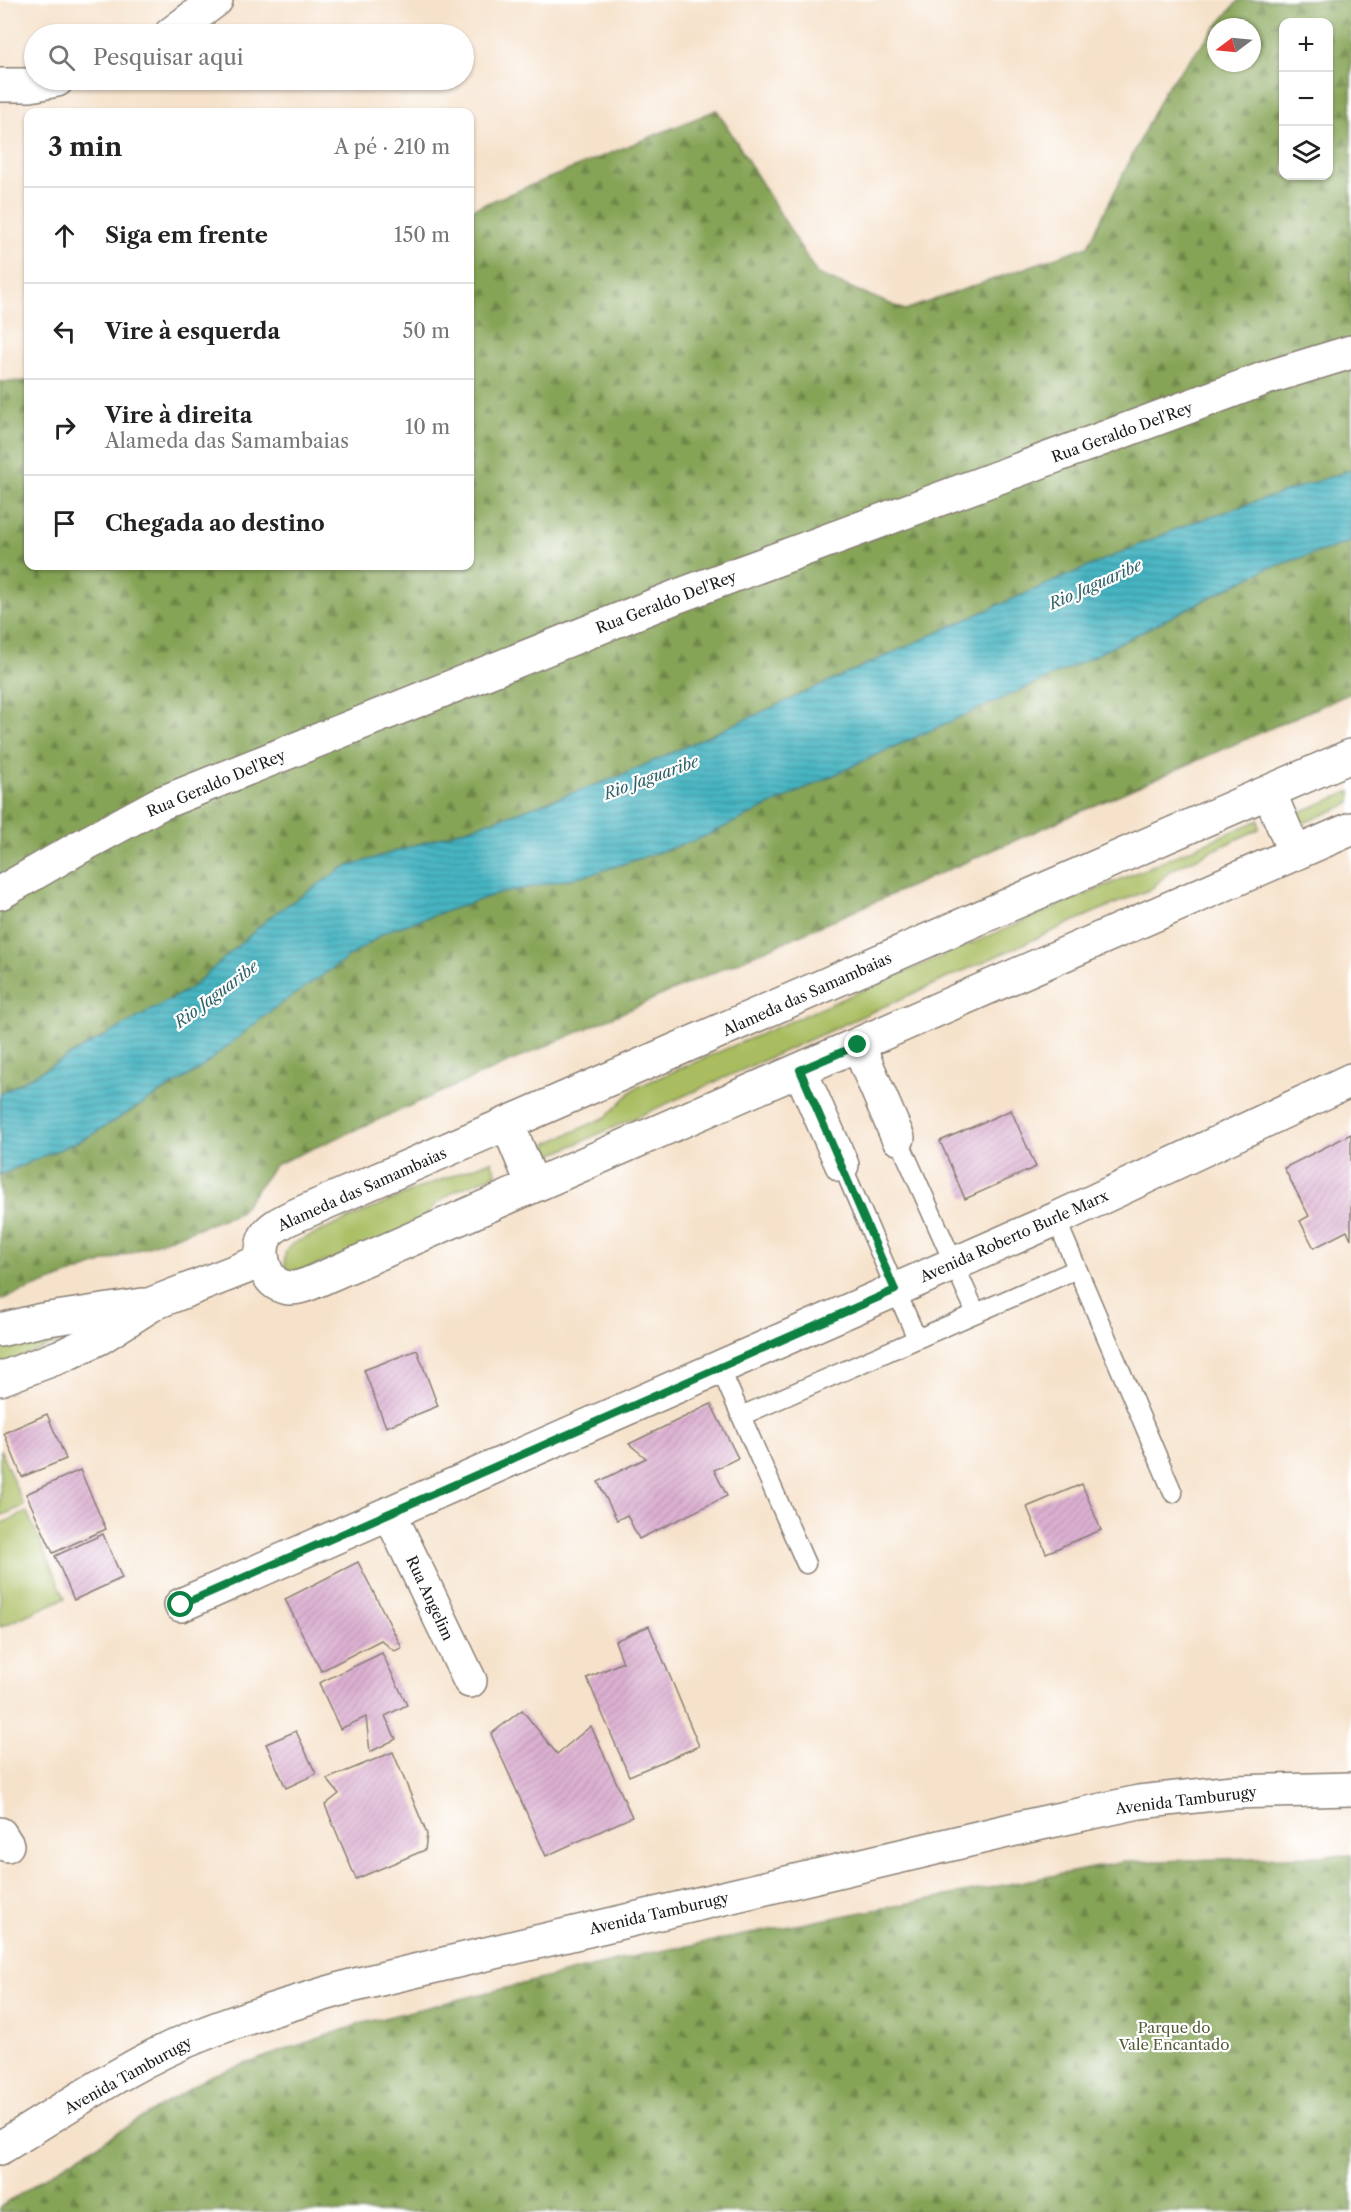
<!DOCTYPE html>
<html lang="pt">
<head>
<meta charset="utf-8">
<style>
	:root { --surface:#fff; --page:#f6f6f6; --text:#222; --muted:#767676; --line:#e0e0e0 }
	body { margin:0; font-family:"Libre Caslon Text",serif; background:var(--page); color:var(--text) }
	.controls { position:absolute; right:18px; top:18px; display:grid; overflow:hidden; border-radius:12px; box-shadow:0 2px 4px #0004 }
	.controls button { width:54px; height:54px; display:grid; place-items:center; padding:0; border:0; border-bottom:2px solid var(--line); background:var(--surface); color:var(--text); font:30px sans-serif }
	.compass { position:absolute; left:1207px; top:18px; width:54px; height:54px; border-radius:50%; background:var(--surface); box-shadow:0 2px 4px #0004; rotate:254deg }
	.stop { position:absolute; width:18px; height:18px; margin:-14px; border:4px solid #0b8043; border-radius:50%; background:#fff }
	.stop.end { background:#0b8043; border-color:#fff; box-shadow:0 2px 6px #0008 }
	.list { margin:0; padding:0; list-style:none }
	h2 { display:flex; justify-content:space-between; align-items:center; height:78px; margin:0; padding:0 24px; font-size:26px }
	h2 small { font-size:20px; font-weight:400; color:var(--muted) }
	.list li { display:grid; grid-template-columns:39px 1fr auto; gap:18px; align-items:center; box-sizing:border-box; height:96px; padding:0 24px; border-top:2px solid var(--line) }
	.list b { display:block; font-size:22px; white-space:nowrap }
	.list p { margin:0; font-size:20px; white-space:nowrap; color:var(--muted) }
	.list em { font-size:20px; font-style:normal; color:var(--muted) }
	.icon { flex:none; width:33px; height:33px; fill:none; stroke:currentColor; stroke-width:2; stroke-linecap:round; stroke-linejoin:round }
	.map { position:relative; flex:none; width:1351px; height:2212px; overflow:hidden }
	.search { position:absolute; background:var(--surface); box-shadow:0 2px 4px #0004; left:24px; top:24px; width:450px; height:66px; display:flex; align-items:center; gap:15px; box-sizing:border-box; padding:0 21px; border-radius:33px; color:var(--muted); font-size:22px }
	.panel { position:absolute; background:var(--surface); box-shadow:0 2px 4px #0004; left:24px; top:108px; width:450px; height:462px; border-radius:12px }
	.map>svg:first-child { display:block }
	.forest { fill:url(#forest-firs); stroke:#51603a; stroke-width:1.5; fill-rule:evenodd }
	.park { fill:#a9bd61; stroke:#626c3e; stroke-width:1.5 }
	.water { fill:url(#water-rules); stroke:#32686f; stroke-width:1.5 }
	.building { fill:url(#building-hatch) }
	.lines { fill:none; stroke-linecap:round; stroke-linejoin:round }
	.service-casing { stroke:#897f74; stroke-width:21 }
	.minor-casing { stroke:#897f74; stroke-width:36 }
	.secondary-casing { stroke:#897f74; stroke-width:36 }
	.service { stroke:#fff; stroke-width:18 }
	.minor { stroke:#fff; stroke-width:33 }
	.secondary { stroke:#fff; stroke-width:33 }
	.route { stroke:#0b8043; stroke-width:8 }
	.labels { text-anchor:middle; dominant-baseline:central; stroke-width:4.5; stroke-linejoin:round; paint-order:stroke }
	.street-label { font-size:15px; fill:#1c1c1c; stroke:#fff }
	.park-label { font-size:15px; fill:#545c38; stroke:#fff }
	.water-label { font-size:16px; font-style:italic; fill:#2f6167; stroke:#fff }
</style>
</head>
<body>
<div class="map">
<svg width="1351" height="2212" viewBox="0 0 1351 2212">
	<defs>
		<pattern id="forest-firs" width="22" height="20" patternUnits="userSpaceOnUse" patternTransform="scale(1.5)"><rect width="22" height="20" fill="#86a457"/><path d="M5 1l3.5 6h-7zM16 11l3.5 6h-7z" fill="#6d8547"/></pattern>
		<pattern id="water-rules" width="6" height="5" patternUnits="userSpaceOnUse" patternTransform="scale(1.5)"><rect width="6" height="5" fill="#47b5c2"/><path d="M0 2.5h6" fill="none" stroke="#3a929d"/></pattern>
		<pattern id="building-hatch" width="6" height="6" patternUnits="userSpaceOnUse" patternTransform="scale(1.5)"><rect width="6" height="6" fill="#dcb0d1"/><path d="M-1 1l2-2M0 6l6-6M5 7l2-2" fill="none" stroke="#bc97b3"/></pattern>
	</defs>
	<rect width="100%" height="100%" fill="#fff"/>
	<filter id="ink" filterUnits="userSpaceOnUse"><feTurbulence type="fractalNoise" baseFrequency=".0167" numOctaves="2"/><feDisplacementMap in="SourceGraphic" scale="12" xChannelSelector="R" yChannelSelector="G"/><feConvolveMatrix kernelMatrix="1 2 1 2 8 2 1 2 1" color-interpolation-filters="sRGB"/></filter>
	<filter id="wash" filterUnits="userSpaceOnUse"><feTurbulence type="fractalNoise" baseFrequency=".008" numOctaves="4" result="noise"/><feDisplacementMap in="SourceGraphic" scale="24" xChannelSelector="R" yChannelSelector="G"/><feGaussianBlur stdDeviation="1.35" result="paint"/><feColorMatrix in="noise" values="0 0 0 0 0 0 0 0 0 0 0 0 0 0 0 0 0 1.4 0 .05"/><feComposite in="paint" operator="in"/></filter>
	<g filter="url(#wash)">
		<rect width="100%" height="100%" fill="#f6e2cb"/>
		<g class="forest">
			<path d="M 1239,0 L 1351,0 L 1351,693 L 275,1165 L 239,1213 L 0,1300 L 0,382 L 28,381 L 28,566 L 470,566 L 470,210 L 717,110 L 817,274 L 905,310 L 1088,246 L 1164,91 L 1216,27 L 1216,63 L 1252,63 L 1252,27 L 1216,27 ZM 1284,22 L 1328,22 L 1328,176 L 1284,176 Z"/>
			<polygon points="1351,1855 1351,2212 0,2212 0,2208 53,2172 210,2076 363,2023 640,1955 1124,1862"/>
		</g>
		<g class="park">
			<polygon points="1351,791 1351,803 1297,826 1295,814"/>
			<polygon points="1259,820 1259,829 1171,870 1151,889 1095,912 552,1155 546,1144 606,1117 635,1088"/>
			<path d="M 491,1161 L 497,1174 L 455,1191 L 436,1204 L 415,1228 L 294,1274 L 285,1267 C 283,1255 285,1248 296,1242 L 417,1189 Z"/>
			<polygon points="94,1329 0,1365 0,1341"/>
			<polygon points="0,1449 24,1506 0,1516"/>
			<polygon points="27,1512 65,1598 0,1627 0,1524"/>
		</g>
		<polygon class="water" points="1351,470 1351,542 1266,569 1074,666 876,755 699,839 592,874 494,895 387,931 272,1010 197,1071 88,1137 0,1175 0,1094 191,988 271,916 343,868 504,817 620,776 996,606 1188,524"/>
		<g id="blocks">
			<g class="building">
				<polygon points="1011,1110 1036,1167 965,1199 940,1141"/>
				<polygon points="1351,1134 1351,1239 1347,1231 1314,1248 1300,1221 1309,1216 1284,1168"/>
				<polygon points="417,1350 438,1406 386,1427 364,1370"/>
				<polygon points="711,1404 738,1458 714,1470 727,1496 639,1539 627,1515 617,1520 598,1482 646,1458 629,1444"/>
				<polygon points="47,1414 66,1459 22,1477 4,1433"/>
				<polygon points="80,1470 106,1529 53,1553 26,1494"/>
				<polygon points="1082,1484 1101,1530 1046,1553 1027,1507"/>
				<polygon points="103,1534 122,1578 74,1600 55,1556"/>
				<polygon points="358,1562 402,1648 394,1651 381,1640 321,1671 285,1599"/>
				<polygon points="649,1626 699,1746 629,1776 587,1678 623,1662 615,1641"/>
				<polygon points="382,1653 407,1705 385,1716 396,1739 370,1752 366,1717 340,1729 319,1683"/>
				<polygon points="522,1710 557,1754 591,1726 632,1817 546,1856 491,1734"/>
				<polygon points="296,1731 316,1774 286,1788 266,1744"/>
				<polygon points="393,1752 427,1834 425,1850 356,1879 325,1805 339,1794 327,1779"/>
			</g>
		</g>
	</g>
	<g filter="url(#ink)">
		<use href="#blocks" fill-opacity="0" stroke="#897f74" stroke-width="1.5"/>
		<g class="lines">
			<g class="service-casing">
				<g id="service">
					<polyline points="898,1138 976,1313"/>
					<polyline points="842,1165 917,1339"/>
					<polyline points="1056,1219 1173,1493"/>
					<polyline points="720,1368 806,1564"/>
					<polyline points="741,1416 1077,1269"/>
				</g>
			</g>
			<g class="minor-casing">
				<g id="minor">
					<polyline points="171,34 216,0"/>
					<polyline points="0,85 30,85 57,80"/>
					<path d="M 1351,756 L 290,1218 C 282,1222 272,1227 267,1234 C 257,1249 263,1277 279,1285 C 290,1291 301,1287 311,1283 L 1351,829"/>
					<polyline points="1269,792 1295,853"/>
					<polyline points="858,1045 898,1138"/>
					<polyline points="800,1070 842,1165"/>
					<polyline points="508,1125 533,1185"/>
					<polyline points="0,1330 42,1320 143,1305"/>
					<polyline points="0,1379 64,1355 99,1338 154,1303 262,1261"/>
					<polyline points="390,1514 470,1681"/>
					<polyline points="181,1605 1056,1219 1351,1080"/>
					<polyline points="0,1834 7,1845"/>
				</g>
			</g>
			<g class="secondary-casing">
				<g id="secondary">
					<polyline points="0,893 78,848 159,804 678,596 1266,378 1351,352"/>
					<path d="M 0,2148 C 66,2108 131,2062 203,2034 C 251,2015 301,2001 351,1986 L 1028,1826 L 1139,1802 L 1233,1792 L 1351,1789"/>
				</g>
			</g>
			<use href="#service" class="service"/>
			<use href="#minor" class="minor"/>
			<use href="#secondary" class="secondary"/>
		</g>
	</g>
	<g class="lines" filter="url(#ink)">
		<polyline class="route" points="181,1605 895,1290 800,1070 858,1045"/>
	</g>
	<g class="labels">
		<g class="street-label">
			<text transform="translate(1122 432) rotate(-20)">Rua Geraldo Del'Rey</text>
			<text transform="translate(666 602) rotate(-21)">Rua Geraldo Del'Rey</text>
			<text transform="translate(216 783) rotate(-23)">Rua Geraldo Del'Rey</text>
			<text transform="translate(807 994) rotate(-24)">Alameda das Samambaias</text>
			<text transform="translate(362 1189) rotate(-24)">Alameda das Samambaias</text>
			<text transform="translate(1014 1236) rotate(-24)">Avenida Roberto Burle Marx</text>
			<text transform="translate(430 1598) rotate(65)">Rua Angelim</text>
			<text transform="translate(1186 1800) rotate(-7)">Avenida Tamburugy</text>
			<text transform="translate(659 1913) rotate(-13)">Avenida Tamburugy</text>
			<text transform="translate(128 2075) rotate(-29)">Avenida Tamburugy</text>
		</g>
		<g class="park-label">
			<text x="1174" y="2027">Parque do<tspan x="1174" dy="17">Vale Encantado</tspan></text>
		</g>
		<g class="water-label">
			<text transform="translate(1095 584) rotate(-24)">Rio Jaguaribe</text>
			<text transform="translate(651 777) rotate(-20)">Rio Jaguaribe</text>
			<text transform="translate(216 994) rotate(-37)">Rio Jaguaribe</text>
		</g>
	</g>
</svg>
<div class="controls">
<button>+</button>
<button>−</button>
<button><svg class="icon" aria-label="layers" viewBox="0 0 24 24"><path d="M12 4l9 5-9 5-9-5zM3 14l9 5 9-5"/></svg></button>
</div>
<svg class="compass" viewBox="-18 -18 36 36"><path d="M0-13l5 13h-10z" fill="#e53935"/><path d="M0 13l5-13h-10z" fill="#767676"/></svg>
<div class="stop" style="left:181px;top:1605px"></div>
<div class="stop end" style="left:858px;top:1045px"></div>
<div class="search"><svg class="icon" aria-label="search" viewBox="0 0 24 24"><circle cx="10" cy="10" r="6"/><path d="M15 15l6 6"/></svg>Pesquisar aqui</div>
<section class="panel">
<h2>3 min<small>A pé · 210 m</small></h2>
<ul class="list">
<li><svg class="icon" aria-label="ahead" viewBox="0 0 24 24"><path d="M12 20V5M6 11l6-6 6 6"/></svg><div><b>Siga em frente</b></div><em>150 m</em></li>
<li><svg class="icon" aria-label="left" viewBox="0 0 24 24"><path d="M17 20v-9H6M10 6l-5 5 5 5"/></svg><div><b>Vire à esquerda</b></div><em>50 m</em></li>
<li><svg class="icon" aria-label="right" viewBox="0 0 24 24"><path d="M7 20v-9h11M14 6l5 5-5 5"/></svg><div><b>Vire à direita</b><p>Alameda das Samambaias</p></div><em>10 m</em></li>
<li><svg class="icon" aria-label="arrive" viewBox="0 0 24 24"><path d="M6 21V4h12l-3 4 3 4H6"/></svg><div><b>Chegada ao destino</b></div></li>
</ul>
</section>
</div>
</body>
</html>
